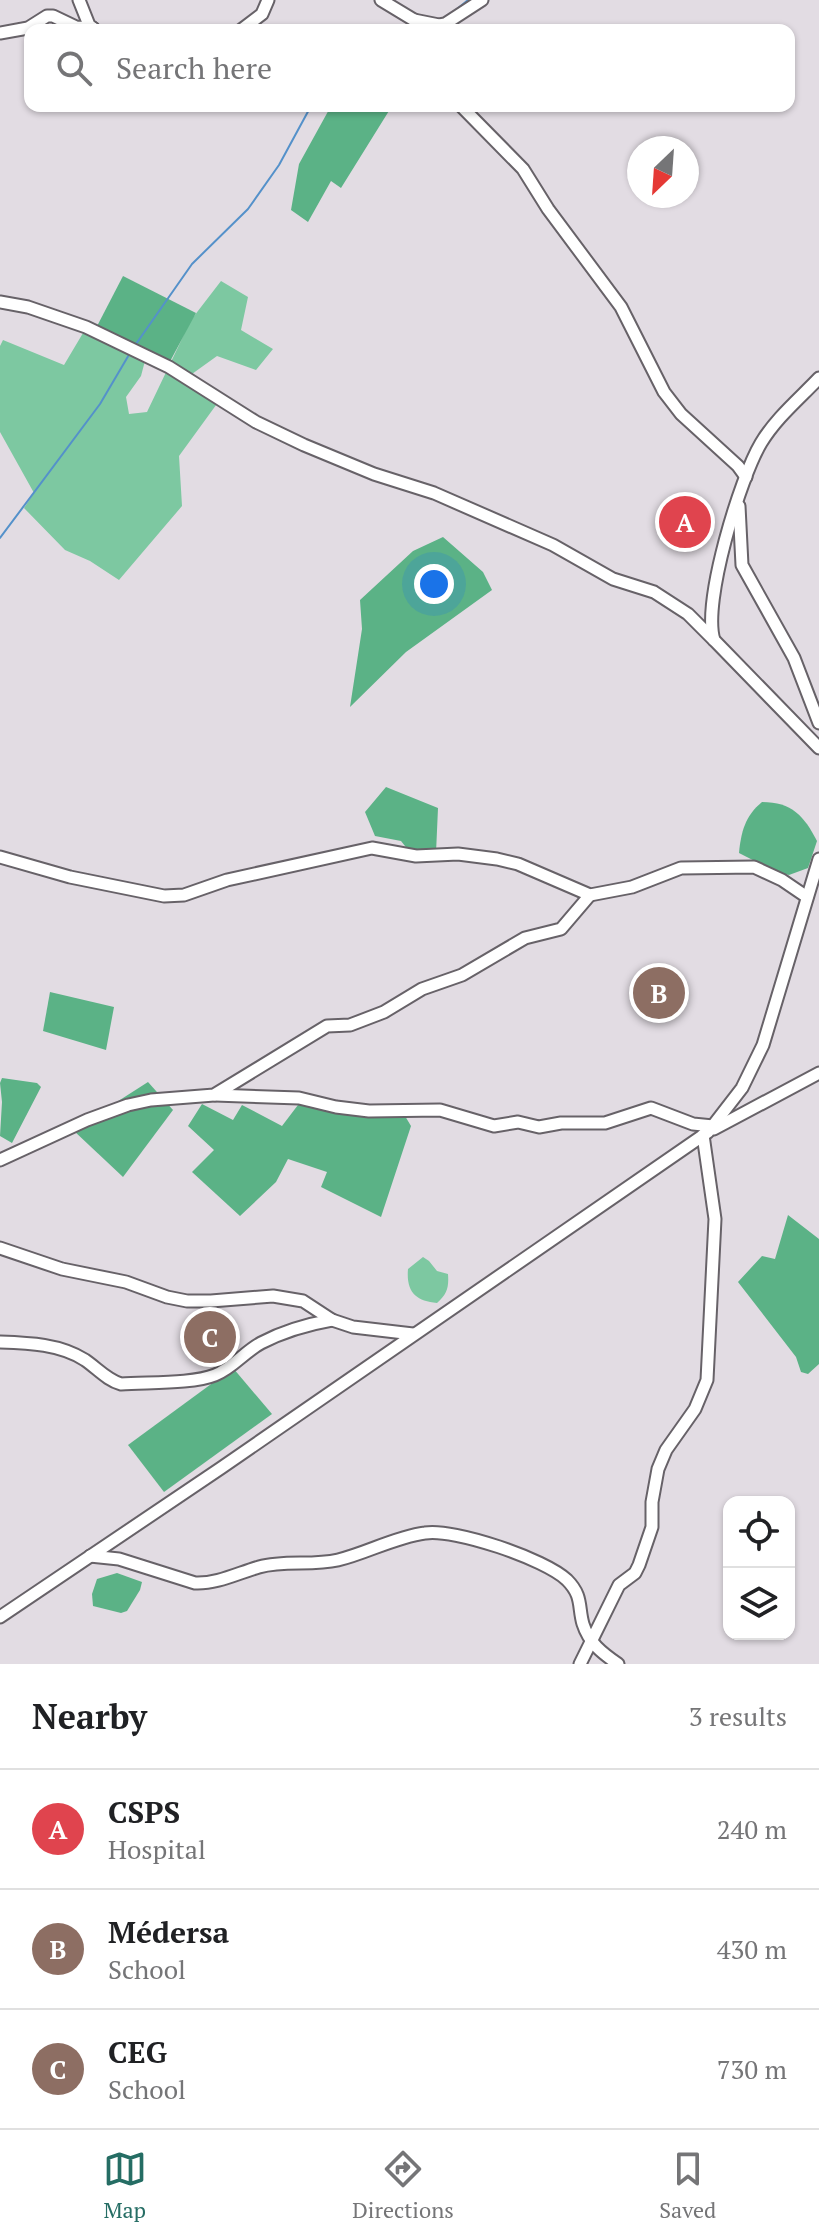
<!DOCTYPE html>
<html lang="en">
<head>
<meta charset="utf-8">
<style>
	:root { --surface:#fff; --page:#f2f2f2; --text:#202124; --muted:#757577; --line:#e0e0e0; --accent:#256d64 }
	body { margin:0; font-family:"PT Serif",serif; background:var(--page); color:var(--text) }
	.controls { position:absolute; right:24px; bottom:24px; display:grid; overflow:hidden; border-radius:16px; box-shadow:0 2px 6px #0004 }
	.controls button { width:72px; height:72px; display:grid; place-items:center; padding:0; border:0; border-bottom:2px solid var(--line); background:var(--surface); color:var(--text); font:40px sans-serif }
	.compass { position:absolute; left:627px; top:136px; width:72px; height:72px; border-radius:50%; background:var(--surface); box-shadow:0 2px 6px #0004; rotate:205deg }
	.you { position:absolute; left:434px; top:584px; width:28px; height:28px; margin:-20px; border:6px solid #fff; border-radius:50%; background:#1a73e8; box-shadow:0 0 0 12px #1a73e833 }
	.badge { display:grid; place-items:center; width:52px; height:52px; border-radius:50%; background:var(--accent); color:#fff; font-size:26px; font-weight:700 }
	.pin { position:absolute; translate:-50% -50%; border:4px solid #fff; box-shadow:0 2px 8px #0006 }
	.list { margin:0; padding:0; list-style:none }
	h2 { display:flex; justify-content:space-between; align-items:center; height:104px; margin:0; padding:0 32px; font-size:34px }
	h2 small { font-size:26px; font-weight:400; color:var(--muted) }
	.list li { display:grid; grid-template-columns:52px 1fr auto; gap:24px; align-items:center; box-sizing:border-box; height:120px; padding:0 32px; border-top:2px solid var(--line) }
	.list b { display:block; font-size:30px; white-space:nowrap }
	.list p { margin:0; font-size:26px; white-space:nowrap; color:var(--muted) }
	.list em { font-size:26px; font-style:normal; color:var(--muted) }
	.icon { flex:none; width:44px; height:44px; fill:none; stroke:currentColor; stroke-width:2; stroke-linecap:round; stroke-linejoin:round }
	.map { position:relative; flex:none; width:819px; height:1664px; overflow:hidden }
	.search { position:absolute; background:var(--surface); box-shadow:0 2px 6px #0004; left:24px; right:24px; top:24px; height:88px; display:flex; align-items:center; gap:20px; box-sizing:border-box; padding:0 28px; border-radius:16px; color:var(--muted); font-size:30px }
	.sheet { height:464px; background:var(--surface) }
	nav { display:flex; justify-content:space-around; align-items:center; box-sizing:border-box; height:112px; border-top:2px solid var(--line); background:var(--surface); font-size:22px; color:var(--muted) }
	nav a { display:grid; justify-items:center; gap:4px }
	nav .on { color:var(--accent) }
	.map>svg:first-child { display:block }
	.green { fill:#7dc8a1 }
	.forest { fill:#5bb286 }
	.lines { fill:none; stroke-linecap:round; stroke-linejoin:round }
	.stream { stroke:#5491ca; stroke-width:2 }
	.minor-casing { stroke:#676268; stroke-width:15 }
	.minor { stroke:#fff; stroke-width:11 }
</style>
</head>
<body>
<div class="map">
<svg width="819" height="1664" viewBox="0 0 819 1664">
	<rect width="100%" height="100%" fill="#e2dce3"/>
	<g class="green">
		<polygon points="221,281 248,297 241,330 273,349 256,370 217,356 185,379 219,401 179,456 182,506 119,580 90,561 65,550 24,508 34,493 0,432 0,346 3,340 64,365 86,328 146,357 141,376 126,397 129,414 147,412 191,320"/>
		<path d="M 423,1257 L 429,1261 L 437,1271 L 448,1274 C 449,1288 447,1294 437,1303 C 416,1301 406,1292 408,1269 Z"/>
	</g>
	<g class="forest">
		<polygon points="331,106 392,106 341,188 331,181 308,222 291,210 299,164"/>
		<polygon points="123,276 196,313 167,367 94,332"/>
		<polygon points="443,537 483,572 492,590 406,652 350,707 362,629 360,600 413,551"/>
		<polygon points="386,787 438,808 436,853 409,851 401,841 375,836 365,812"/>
		<path d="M 762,802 C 792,802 804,816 817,841 L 808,868 L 789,875 L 774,871 L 739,853 C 741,832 745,816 762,802 Z"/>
		<polygon points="50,992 114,1007 106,1050 43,1031"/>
		<polygon points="2,1078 37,1083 41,1087 12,1143 0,1136 2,1102 0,1083"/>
		<polygon points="148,1082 173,1110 123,1177 73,1130"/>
		<polygon points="301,1101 402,1111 411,1126 381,1217 321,1187 327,1172 288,1159 276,1182 240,1216 192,1172 214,1150 188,1126 202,1104 233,1120 242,1105 282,1126"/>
		<polygon points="788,1215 819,1239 819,1364 808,1374 801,1372 796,1357 738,1282 762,1256 775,1259"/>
		<polygon points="233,1368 272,1414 164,1492 128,1445"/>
		<polygon points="117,1573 142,1582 140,1590 127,1611 121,1613 93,1606 92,1594 97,1579"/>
	</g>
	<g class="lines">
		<g class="stream">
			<polyline points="451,14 468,0"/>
			<polyline points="136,344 192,264 248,209 279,165 311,106"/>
			<polyline points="0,538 100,404 130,353"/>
		</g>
		<g class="minor-casing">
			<g id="minor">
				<polyline points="79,0 89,25 95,30"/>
				<polyline points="381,0 414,20 421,30"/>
				<polyline points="414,20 439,25 445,24 482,0"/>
				<polyline points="241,30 262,14 268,0"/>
				<polyline points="0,33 28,28 47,16 53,16 76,27 93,28"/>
				<polyline points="461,106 523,169 548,209 621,307 664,392 681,414 738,466 746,477"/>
				<polyline points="0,302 28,307 86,327 169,367 256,422 304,445 374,474 434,493 553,545 613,579 654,592 688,614 714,640"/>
				<path d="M 819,378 C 799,399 776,418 761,443 C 740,478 702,603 714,640 L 819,748"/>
				<polyline points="739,506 742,565 794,658 819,723"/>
				<polyline points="0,857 70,877 164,896 184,895 227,880 372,848 416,856 458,854 497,859 518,864 590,895 632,887 681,868 754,867 782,880 807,897"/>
				<polyline points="215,1095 299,1098 336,1107 369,1111 440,1110 494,1126 518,1122 539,1127 561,1123 605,1123 651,1108 693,1124 713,1126"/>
				<polyline points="714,1129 819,1073"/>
				<polyline points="0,1160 87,1120 128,1105 151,1100 214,1095 327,1026 350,1025 384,1012 422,989 462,975 525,938 561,929 590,895"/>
				<polyline points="0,1248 62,1269 126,1282 167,1297 187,1301 211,1301 273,1296 303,1301 332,1320 353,1327 413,1334"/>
				<path d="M 0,1342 C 29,1343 60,1344 85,1360 C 98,1369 107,1380 121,1384 C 147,1382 193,1384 215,1375 C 233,1368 244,1352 261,1343 C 282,1332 309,1324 332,1320"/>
				<path d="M 90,1556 L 119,1559 L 195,1583 C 217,1584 238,1573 259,1567 C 285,1560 312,1566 338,1560 C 367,1553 395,1537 425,1533 C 454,1528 545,1559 567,1580 C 583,1596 578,1607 583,1624 C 589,1643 602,1653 618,1664"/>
				<polyline points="0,1617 221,1468 708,1132 742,1088 763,1045 819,859"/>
				<polyline points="580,1664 619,1585 635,1573 639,1565 652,1527 652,1502 658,1469 666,1450 695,1409 707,1380 715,1219 703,1135"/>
			</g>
		</g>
		<use href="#minor" class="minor"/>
	</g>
</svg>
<div class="controls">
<button><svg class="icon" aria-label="locate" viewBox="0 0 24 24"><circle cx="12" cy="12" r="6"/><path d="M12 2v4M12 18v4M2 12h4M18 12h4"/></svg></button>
<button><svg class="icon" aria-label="layers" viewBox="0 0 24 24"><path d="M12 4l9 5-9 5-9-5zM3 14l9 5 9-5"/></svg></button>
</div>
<svg class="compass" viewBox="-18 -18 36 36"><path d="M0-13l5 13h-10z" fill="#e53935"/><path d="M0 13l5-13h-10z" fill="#757577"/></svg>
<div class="you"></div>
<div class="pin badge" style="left:685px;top:522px;background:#e0444e">A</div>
<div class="pin badge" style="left:659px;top:993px;background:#8d6e63">B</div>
<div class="pin badge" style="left:210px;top:1337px;background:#8d6e63">C</div>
<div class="search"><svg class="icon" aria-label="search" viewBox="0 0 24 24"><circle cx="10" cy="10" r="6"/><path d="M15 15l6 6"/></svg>Search here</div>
</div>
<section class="sheet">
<h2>Nearby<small>3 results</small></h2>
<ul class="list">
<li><span class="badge" style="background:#e0444e">A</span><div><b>CSPS</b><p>Hospital</p></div><em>240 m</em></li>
<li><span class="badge" style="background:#8d6e63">B</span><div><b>Médersa</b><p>School</p></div><em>430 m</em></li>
<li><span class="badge" style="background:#8d6e63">C</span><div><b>CEG</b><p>School</p></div><em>730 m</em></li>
</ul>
</section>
<nav>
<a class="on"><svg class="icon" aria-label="map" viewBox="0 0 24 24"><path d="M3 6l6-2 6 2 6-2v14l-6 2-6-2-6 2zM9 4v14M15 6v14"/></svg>Map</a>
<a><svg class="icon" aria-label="directions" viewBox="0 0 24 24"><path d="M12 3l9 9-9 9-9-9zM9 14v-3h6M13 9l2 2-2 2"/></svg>Directions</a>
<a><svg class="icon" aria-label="saved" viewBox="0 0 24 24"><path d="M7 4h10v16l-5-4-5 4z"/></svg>Saved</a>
</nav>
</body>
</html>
